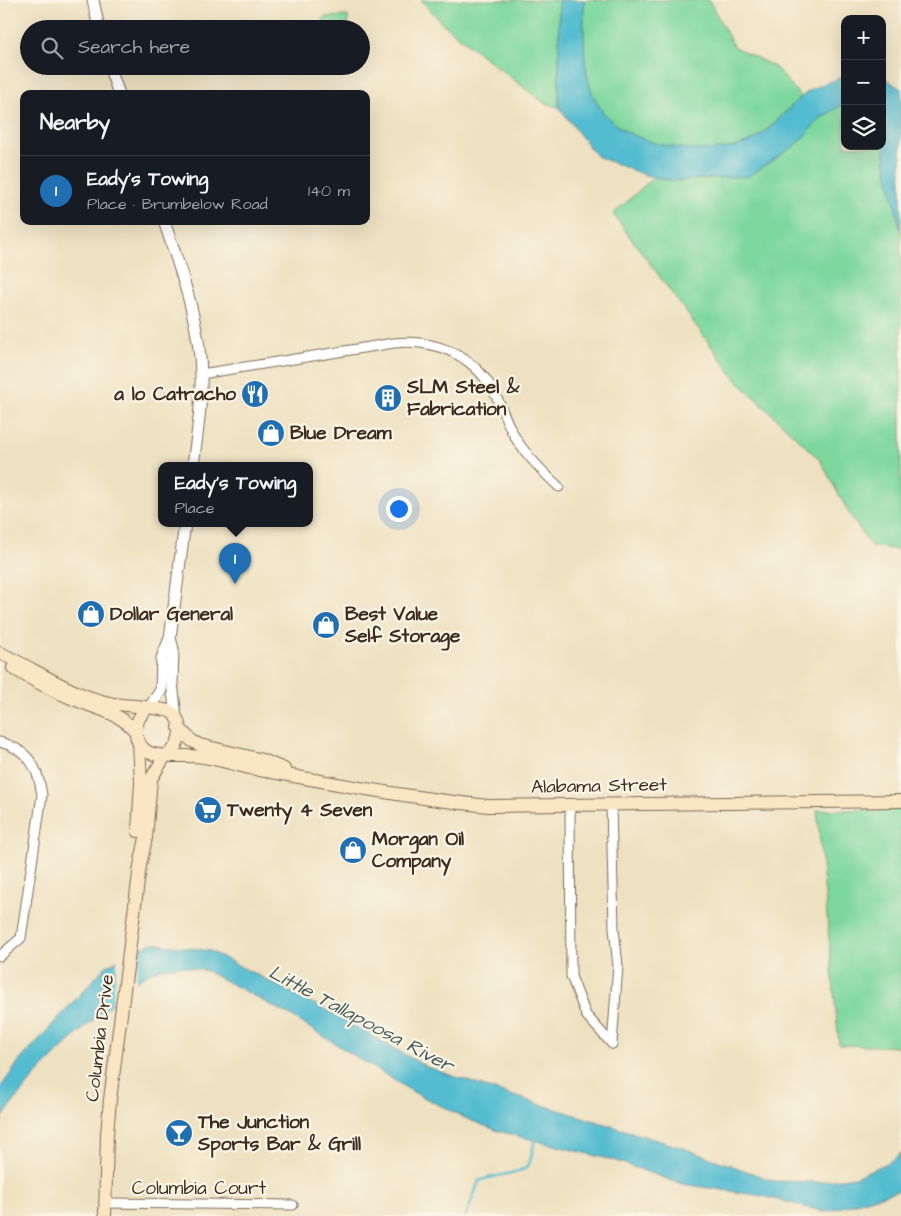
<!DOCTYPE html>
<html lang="en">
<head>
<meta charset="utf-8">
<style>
	:root { --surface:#171b24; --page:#242831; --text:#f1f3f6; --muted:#9ea1a6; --line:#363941; --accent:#1f6fb2 }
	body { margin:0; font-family:"Architects Daughter",sans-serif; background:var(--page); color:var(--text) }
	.controls { position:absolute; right:15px; top:15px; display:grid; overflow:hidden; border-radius:10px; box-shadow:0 5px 20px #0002 }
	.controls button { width:45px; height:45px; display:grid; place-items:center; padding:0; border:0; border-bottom:1px solid var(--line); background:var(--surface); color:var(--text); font:25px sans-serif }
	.you { position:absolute; left:398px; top:508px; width:18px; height:18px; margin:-12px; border:4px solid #fff; border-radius:50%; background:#1a73e8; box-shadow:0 0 0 8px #1a73e833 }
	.badge { display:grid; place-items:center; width:32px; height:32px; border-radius:50%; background:var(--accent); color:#fff; font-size:16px; font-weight:700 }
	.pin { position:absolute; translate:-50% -41px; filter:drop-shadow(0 1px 2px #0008) }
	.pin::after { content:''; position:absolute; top:26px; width:18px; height:15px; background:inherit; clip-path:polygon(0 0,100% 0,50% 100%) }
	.popup { position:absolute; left:158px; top:462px; width:155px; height:65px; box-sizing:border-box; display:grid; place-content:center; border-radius:10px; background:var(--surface); filter:drop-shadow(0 1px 4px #0005); font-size:16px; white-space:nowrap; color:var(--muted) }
	.popup b { font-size:19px; color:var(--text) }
	.popup::after { content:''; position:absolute; left:50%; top:100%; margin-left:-10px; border:10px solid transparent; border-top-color:var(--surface) }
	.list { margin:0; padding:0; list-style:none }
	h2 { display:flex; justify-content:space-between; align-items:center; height:65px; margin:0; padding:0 20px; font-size:21px }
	h2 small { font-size:16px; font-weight:400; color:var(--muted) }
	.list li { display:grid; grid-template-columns:32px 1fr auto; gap:15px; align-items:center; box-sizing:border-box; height:70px; padding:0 20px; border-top:1px solid var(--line) }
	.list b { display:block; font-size:19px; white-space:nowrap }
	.list p { margin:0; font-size:16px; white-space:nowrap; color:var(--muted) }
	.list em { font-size:16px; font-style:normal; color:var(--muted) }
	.icon { flex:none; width:28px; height:28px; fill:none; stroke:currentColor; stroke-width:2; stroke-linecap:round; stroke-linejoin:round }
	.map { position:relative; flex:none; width:901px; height:1216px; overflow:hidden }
	.search { position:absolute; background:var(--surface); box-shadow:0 5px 20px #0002; left:20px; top:20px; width:350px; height:55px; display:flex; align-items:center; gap:12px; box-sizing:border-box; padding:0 18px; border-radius:28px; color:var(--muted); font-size:19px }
	.panel { position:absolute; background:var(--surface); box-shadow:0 5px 20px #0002; left:20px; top:90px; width:350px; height:135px; border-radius:10px }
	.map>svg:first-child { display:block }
	.green { fill:#7cd79d; stroke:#5c805e }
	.water { fill:#53bcd0; stroke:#477377 }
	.pier { fill:#eee1c1 }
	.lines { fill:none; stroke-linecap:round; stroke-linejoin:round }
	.stream { stroke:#53bcd0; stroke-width:2.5 }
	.minor-casing { stroke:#7a6a57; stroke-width:11 }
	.tertiary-casing { stroke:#7a6a57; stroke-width:13 }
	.secondary-casing { stroke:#7a6a57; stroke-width:14 }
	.minor { stroke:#fff; stroke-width:9 }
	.tertiary { stroke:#fff; stroke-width:11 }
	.secondary { stroke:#fbe6c4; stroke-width:12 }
	.labels { text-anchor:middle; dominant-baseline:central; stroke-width:4.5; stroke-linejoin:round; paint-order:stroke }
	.poi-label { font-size:19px; font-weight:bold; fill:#3b2a1e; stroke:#fcf5e5; text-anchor:start }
	.street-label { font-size:19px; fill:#3b2a1e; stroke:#fcf5e5 }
	.water-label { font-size:20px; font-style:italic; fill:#435d5c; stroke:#fcf5e5 }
</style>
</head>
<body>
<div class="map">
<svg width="901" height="1216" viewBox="0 0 901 1216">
	<rect width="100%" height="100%" fill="#fcf5e5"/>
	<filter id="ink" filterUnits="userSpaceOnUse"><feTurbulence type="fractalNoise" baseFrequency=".02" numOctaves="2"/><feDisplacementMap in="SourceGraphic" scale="10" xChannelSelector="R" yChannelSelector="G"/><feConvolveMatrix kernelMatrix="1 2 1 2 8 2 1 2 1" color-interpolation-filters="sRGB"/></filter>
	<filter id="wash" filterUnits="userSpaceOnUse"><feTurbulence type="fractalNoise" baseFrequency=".0096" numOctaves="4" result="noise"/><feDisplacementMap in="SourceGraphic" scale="20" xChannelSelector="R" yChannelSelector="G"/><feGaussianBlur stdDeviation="1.12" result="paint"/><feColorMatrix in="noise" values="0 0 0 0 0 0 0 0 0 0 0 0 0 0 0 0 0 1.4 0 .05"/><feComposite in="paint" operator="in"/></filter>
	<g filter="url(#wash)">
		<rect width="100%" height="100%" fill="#eee1c1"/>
		<g class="green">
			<polygon points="421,0 559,0 559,107 544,103 484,57 442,23"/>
			<path d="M 584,0 L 709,0 L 734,47 L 775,67 L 801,97 C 785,111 771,129 753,140 C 732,152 702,151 678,148 C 584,132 582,83 584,0 Z"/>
			<polygon points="348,16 348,29 324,29 324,17"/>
			<polygon points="845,103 845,146 882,146 882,128 887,170 901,232 901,550 871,546 850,515 820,460 738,382 613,214 654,177 673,181 796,145 822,117"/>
			<polygon points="901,809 901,1047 839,1045 817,810"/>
		</g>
		<g class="water">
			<path d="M 559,0 L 584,0 C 583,79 582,131 674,147 C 698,151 726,152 749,142 C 772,131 787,108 806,93 C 817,85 833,81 845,76 L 845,103 L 822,117 L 796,145 L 749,176 L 673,181 L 645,175 L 596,156 L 559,107 Z"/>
			<polygon points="882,76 901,89 901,232 887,170 882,128"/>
			<path d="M 152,943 L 210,951 L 330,1012 L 427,1067 L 491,1089 L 683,1148 L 774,1181 L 819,1182 L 855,1177 L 893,1160 L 901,1153 L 901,1190 L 825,1212 L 763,1196 L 682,1184 L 616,1161 L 498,1131 L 467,1119 L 413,1092 L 289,1015 L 207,971 L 181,966 L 161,968 L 143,976 C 94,1021 36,1065 0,1122 L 0,1088 L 21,1059 L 106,966 Z"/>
		</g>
		<polygon class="pier" points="140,945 135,987 112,1008 118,956"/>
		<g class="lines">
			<path class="stream" d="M 466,1216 L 479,1181 C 490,1176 523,1173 528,1166 C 532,1159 533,1146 535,1139"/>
		</g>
	</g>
	<g filter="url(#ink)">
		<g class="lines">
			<g class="minor-casing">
				<g id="minor">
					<path d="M 201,374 L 394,343 C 434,339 472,354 493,390 C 502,406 507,426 518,442 C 529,458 544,473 559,487"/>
					<path d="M 0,742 C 29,750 38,767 42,795 L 21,938 L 0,956"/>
					<polyline points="570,805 571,976 586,1015 612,1044"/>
					<polyline points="611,805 614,929 618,966 612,1044"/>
					<polyline points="105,1203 293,1205"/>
				</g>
			</g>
			<g class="tertiary-casing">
				<g id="tertiary">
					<polyline points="93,0 99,29"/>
					<polyline points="109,66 119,94"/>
					<path d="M 164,221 C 180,269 200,322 201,374 C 202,404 197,435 193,465"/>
					<polyline points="170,638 173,649 172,682 176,718"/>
					<polyline points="150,707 161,690 162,658 170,638 185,523"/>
				</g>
			</g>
			<g class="secondary-casing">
				<g id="secondary">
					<path d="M 0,653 C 35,669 71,695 109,703 C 122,706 166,707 173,713 C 185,726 180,744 169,754"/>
					<path d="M 13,668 C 33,681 56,692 78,701 C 99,709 122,714 136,732"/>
					<path d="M 147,708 C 134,720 130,741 148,752 C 161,759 189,754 204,757 C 223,760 241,767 260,770 C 336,784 411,798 488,806 L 901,801"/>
					<polyline points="179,728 192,741 200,745 262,760 284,769"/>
					<polyline points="138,831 141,783 139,742"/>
					<polyline points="105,1216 107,1134 110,1100 140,866 146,838 151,779 165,756"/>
				</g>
			</g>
			<use href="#minor" class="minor"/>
			<use href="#tertiary" class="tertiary"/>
			<use href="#secondary" class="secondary"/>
		</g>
	</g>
	<defs>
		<g id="restaurant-disc" transform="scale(1.4375)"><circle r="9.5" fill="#1f6fb2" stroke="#fcf5e5"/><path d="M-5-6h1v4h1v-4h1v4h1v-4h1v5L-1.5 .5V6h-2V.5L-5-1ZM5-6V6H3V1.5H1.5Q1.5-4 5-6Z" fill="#fff"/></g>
		<g id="building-disc" transform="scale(1.4375)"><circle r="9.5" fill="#1f6fb2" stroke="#fcf5e5"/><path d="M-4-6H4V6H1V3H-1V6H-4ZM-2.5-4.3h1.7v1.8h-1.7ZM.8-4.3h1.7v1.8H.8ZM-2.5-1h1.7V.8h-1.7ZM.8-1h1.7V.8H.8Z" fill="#fff"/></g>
		<g id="shop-disc" transform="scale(1.4375)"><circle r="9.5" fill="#1f6fb2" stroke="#fcf5e5"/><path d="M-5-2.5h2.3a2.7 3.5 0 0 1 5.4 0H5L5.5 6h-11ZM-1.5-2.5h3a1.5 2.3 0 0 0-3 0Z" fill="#fff"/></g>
		<g id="supermarket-disc" transform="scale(1.4375)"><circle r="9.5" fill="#1f6fb2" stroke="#fcf5e5"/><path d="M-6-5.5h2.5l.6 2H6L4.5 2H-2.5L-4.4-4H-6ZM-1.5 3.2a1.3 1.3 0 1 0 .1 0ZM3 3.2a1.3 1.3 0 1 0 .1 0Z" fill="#fff"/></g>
		<g id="bar-disc" transform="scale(1.4375)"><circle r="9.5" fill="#1f6fb2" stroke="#fcf5e5"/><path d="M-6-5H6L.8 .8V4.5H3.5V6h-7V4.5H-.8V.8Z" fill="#fff"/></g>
	</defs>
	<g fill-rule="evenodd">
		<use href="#restaurant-disc" x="255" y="394"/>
		<use href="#building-disc" x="388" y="398"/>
		<use href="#shop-disc" x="271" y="433"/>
		<use href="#shop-disc" x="91" y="614"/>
		<use href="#shop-disc" x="326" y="625"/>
		<use href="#supermarket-disc" x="208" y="810"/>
		<use href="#shop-disc" x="353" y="850"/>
		<use href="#bar-disc" x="179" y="1133"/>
	</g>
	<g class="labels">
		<g class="poi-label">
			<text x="407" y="387">SLM Steel &amp;<tspan x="407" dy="22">Fabrication</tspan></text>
			<text x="236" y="394" text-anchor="end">a lo Catracho</text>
			<text x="290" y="433">Blue Dream</text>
			<text x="110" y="614">Dollar General</text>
			<text x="345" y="614">Best Value<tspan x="345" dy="22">Self Storage</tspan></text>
			<text x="227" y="810">Twenty 4 Seven</text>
			<text x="372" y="839">Morgan Oil<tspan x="372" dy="22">Company</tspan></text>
			<text x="198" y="1122">The Junction<tspan x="198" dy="22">Sports Bar &amp; Grill</tspan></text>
		</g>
		<g class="street-label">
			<text transform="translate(599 786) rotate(-1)">Alabama Street</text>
			<text transform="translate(100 1038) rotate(-83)">Columbia Drive</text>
			<text x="199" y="1188">Columbia Court</text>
		</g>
		<g class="water-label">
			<text transform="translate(361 1019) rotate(28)">Little Tallapoosa River</text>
		</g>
	</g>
</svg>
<div class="controls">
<button>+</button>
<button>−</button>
<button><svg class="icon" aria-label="layers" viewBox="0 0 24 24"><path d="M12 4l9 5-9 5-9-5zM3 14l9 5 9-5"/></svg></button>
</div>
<div class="you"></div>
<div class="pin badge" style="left:235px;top:584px">1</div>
<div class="popup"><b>Eady's Towing</b>Place</div>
<div class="search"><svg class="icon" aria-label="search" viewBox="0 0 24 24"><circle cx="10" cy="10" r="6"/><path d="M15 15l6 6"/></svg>Search here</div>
<section class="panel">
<h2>Nearby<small></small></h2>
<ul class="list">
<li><span class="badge">1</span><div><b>Eady's Towing</b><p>Place · Brumbelow Road</p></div><em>140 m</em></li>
</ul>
</section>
</div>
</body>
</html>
